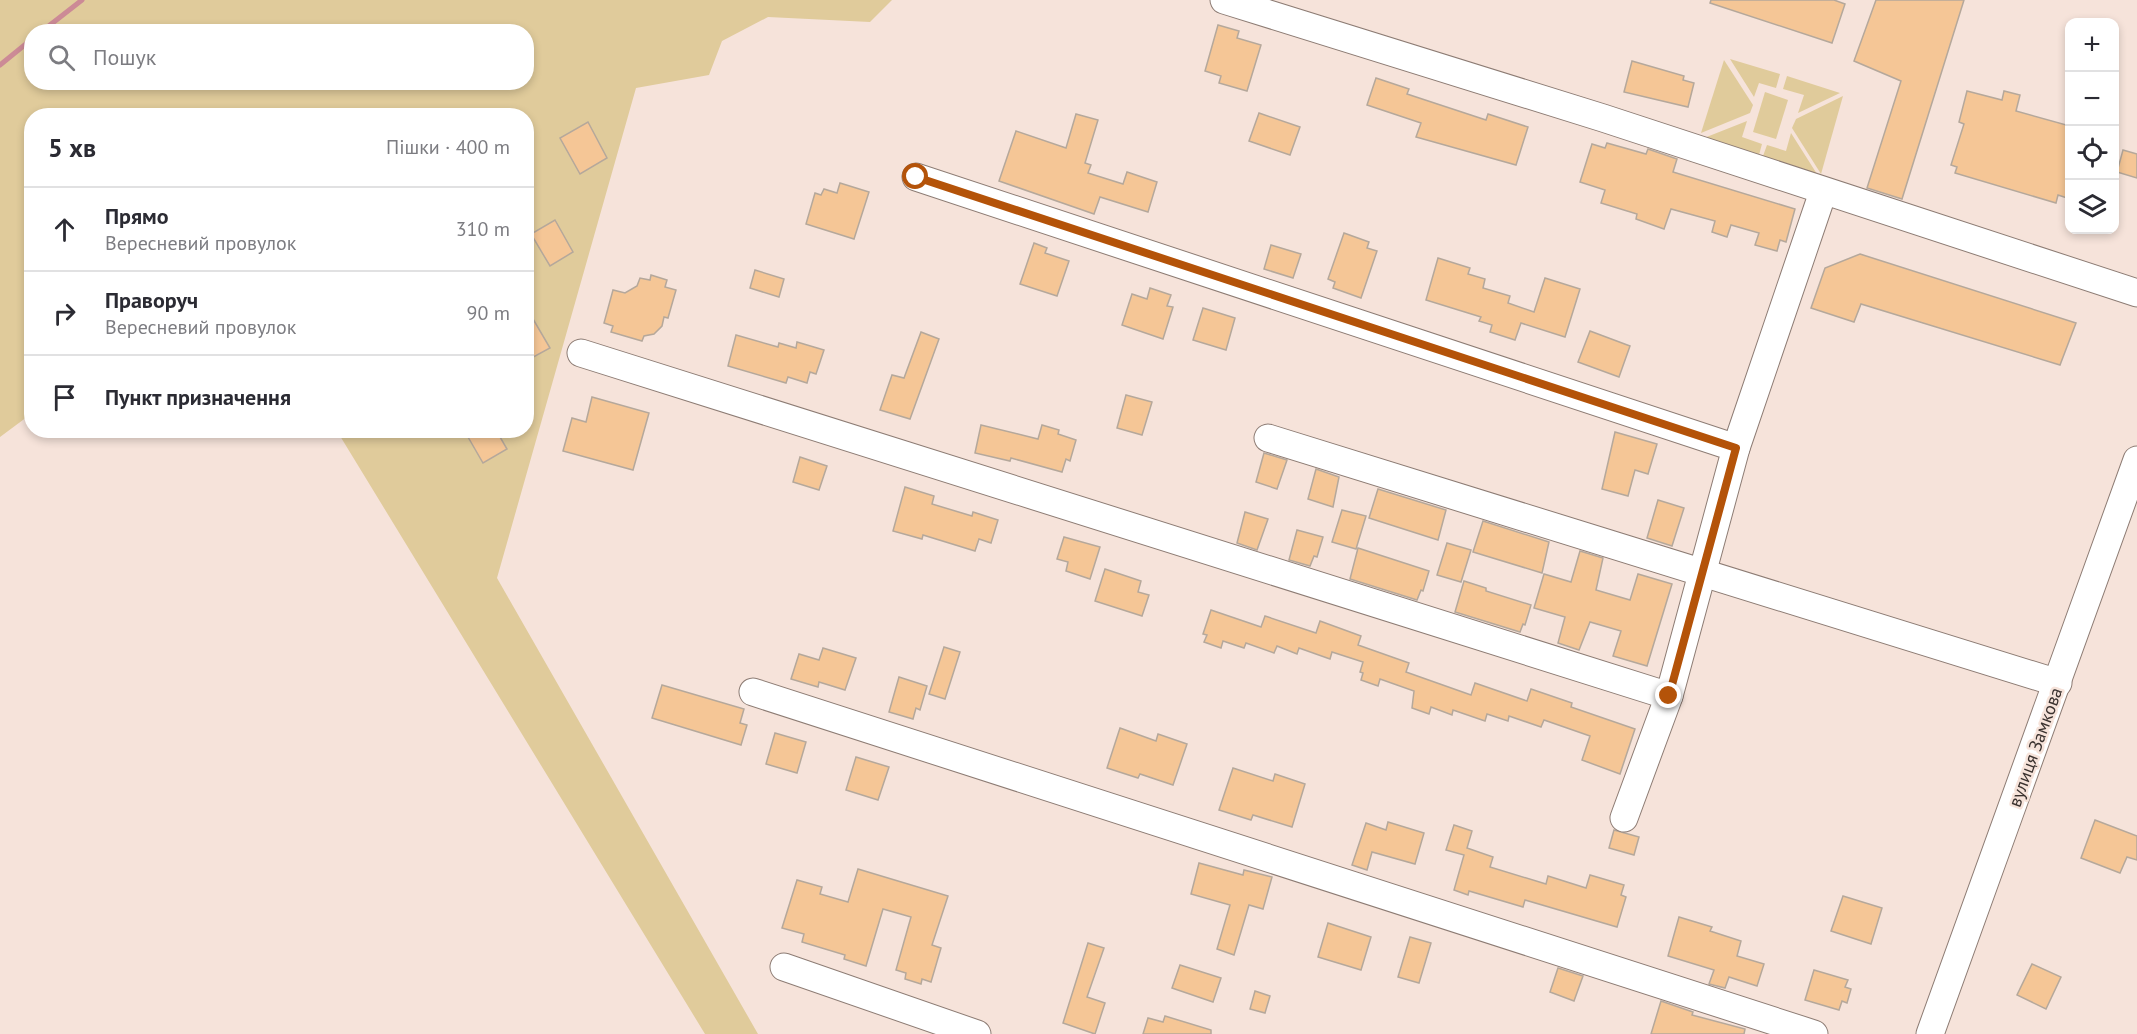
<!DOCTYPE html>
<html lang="uk">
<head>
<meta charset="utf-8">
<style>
	:root { --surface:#fff; --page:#f2f2f3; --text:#2b2b33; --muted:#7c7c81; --line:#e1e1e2 }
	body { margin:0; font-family:"PT Sans",sans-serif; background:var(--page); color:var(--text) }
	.controls { position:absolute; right:18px; top:18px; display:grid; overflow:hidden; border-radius:12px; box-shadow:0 3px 9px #0003 }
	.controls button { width:54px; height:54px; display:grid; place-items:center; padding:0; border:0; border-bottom:2px solid var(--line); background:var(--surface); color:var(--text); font:30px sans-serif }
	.stop { position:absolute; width:18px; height:18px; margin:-14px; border:4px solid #b45309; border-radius:50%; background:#fff }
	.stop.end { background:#b45309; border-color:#fff; box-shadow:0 2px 6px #0008 }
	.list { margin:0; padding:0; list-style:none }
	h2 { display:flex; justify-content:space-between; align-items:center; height:78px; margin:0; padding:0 24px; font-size:26px }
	h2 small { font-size:20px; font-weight:400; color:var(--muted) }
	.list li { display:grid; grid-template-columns:39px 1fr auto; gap:18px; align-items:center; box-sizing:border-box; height:84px; padding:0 24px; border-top:2px solid var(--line) }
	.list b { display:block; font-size:22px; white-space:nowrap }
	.list p { margin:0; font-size:20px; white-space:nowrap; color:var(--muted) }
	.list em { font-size:20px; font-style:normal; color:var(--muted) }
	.icon { flex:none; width:33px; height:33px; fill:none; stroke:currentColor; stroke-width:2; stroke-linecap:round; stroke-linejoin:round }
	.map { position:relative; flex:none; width:2137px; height:1034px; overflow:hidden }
	.search { position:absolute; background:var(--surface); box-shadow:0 3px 9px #0003; left:24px; top:24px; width:510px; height:66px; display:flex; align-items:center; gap:15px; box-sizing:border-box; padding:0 21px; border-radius:24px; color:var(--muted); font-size:22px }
	.panel { position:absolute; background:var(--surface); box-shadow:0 3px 9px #0003; left:24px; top:108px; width:510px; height:330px; border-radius:24px }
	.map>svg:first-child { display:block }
	.green { fill:#e0cb9b; fill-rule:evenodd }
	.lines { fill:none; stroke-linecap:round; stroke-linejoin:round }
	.stream { stroke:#cc8a96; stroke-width:5 }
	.building { fill:#f5c696; stroke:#b5a89b; stroke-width:1.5 }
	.minor-casing { stroke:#8d7c74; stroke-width:29 }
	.minor { stroke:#fff; stroke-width:27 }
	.route { stroke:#b45309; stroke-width:8 }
	.labels { text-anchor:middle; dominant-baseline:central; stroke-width:5; stroke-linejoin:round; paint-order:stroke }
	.street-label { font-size:18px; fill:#3a322f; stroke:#f6e3da }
</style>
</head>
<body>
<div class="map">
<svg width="2137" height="1034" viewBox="0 0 2137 1034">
	<rect width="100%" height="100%" fill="#f6e3da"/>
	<g class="green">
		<path d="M 0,0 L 892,0 L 870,22 L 768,17 L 722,41 L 709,75 L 636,88 L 497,578 L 758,1034 L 705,1034 L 337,431 L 526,430 L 526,116 L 32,116 L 31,414 L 0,437 ZM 32,32 L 526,32 L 526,82 L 32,82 Z"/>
		<polygon points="1730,59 1780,74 1776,88 1759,83 1754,97"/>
		<polygon points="1724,60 1753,105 1750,113 1701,133"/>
		<polygon points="1787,76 1840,93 1798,113 1804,95 1783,89"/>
		<polygon points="1765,92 1788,100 1776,139 1753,132"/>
		<polygon points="1843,96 1821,174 1792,128 1796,119"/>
		<polygon points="1747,121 1742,137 1762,144 1759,155 1704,138"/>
		<polygon points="1791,133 1817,174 1763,156 1767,145 1786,151"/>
	</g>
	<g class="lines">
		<g class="stream">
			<polyline points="41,32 82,0"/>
			<polyline points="0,65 32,39"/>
		</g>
	</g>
	<g class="building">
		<polygon points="1711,0 1834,0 1845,4 1832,43 1710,3"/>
		<polygon points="1876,0 1964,0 1902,199 1867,188 1901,81 1854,61"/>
		<polygon points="1218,25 1239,31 1237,38 1261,45 1247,91 1219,83 1221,76 1205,71"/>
		<polygon points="1632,61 1684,76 1683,80 1694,83 1688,107 1624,92"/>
		<polygon points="1376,78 1409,89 1407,94 1486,120 1488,114 1528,127 1516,165 1416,137 1421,123 1367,105"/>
		<polygon points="1967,91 2002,100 2004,91 2020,95 2016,111 2070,126 2070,199 2058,195 2056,203 1955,173 1957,167 1951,165 1964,124 1959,122"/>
		<polygon points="1259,113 1300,127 1290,155 1249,141"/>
		<polygon points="1076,114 1098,120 1085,163 1091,165 1088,173 1123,184 1127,172 1157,182 1148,212 1100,197 1094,214 999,181 1016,131 1066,148"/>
		<polygon points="588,122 607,158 580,174 560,138"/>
		<polygon points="1607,143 1646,154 1648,149 1677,159 1673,172 1795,209 1786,242 1780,240 1777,251 1755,245 1759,233 1731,225 1727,237 1712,232 1715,221 1671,209 1664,229 1636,219 1637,214 1601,203 1605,190 1580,182 1592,144 1605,148"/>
		<polygon points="2123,150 2137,154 2137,178 2117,172"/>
		<polygon points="840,183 869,192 854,239 806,224 815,193 821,195 824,189 837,193"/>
		<polygon points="555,220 573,252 550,266 531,234"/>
		<polygon points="1344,233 1369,242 1367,248 1377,251 1361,298 1333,288 1335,282 1328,279"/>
		<polygon points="1034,243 1047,248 1045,253 1069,261 1057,296 1020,284"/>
		<polygon points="1271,245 1301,254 1293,278 1264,269"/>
		<polygon points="1860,254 2076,323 2060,365 1861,304 1854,322 1811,308 1825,268"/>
		<polygon points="1438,258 1470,268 1468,274 1485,279 1483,288 1510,296 1508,303 1534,312 1545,278 1580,289 1565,337 1521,323 1515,340 1490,332 1492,325 1479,321 1481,317 1426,300"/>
		<polygon points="755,270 784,279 779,297 750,288"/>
		<polygon points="651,275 667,280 665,287 676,290 668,318 664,317 662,326 654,334 644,336 642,341 611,332 613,326 604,323 613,290 625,293 637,286 640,278 650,280"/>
		<polygon points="1150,288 1171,295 1167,306 1173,307 1163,339 1122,325 1132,294 1147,299"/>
		<polygon points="526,307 550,348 526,361"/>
		<polygon points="1203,308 1235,318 1226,350 1193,340"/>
		<polygon points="1590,331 1630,346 1619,377 1578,362"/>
		<polygon points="921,332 939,339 910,419 880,410 892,375 904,378"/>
		<polygon points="736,335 778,347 779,343 796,348 797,342 824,350 816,374 810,372 807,383 788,377 786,383 728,366"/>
		<polygon points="1126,395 1152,402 1142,435 1117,428"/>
		<polygon points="592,397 649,413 633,470 563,451 572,418 586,422"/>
		<polygon points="981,425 1038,439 1042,425 1059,430 1058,434 1076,440 1070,461 1066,459 1062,472 1011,458 1010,461 975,453"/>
		<polygon points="464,430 496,430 507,449 483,463"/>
		<polygon points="1615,432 1657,444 1648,474 1635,470 1628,496 1602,489"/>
		<polygon points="1264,453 1287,460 1277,489 1256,482"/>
		<polygon points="800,457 827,466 819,490 793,482"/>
		<polygon points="1316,469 1339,477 1333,507 1308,499"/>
		<polygon points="905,487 934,496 932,504 972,516 973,512 998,520 991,543 979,539 975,551 923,535 922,539 893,531"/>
		<polygon points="1378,489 1446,510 1438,540 1369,518"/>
		<polygon points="1658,500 1684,508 1672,546 1647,538"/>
		<polygon points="1342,510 1366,516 1356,549 1332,542"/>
		<polygon points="1245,512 1268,519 1257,550 1237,543"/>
		<polygon points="1483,521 1549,542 1542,573 1473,552"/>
		<polygon points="1297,530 1323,537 1317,557 1314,556 1310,566 1289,560"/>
		<polygon points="1064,537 1100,547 1090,579 1066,571 1068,562 1057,559"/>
		<polygon points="1447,543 1471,550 1461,582 1437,575"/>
		<polygon points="1358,548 1429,571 1423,591 1421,590 1417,600 1350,579"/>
		<polygon points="1580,551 1603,558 1596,590 1630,600 1638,574 1672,584 1647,666 1613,656 1621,631 1590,622 1579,650 1558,643 1565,617 1534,608 1544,574 1571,582"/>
		<polygon points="1105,569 1141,581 1138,592 1149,595 1142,616 1095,601"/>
		<polygon points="1464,581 1486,588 1486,591 1531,605 1525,625 1523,624 1520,632 1455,612"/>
		<polygon points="1211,610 1261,627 1265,616 1316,633 1320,621 1361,636 1358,645 1409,663 1406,672 1471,695 1475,683 1527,701 1531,689 1572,703 1571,707 1635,729 1620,774 1582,760 1590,736 1544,720 1541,727 1509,716 1508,721 1487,714 1485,721 1453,710 1452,715 1431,707 1429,714 1412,708 1414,691 1380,679 1378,686 1361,680 1363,673 1360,672 1363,662 1332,652 1330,659 1299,648 1297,654 1277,646 1274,653 1246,643 1244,648 1223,641 1221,648 1204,642 1207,635 1203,634"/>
		<polygon points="944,647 960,652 945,699 929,694"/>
		<polygon points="823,648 856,658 845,690 819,682 818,687 791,679 799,654 819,660"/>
		<polygon points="899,677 927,686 920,710 916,708 913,719 889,712"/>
		<polygon points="662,685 744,709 740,723 747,725 741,745 652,718"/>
		<polygon points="1120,728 1156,741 1158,734 1187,744 1173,785 1140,774 1138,778 1107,768"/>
		<polygon points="775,733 806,742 797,773 766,764"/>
		<polygon points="856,757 889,767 878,800 846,790"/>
		<polygon points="1233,768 1273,781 1275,774 1305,784 1292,827 1253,815 1251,820 1219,810"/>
		<polygon points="2095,820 2137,836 2137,860 2127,857 2120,873 2081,858"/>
		<polygon points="1388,822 1424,833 1415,864 1372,852 1367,870 1352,865 1366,823 1386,830"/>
		<polygon points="1454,825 1472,831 1467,848 1493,857 1490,867 1546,884 1548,876 1586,888 1590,875 1624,885 1621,895 1626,897 1617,927 1525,900 1523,907 1469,891 1468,895 1454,890 1464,855 1446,850"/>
		<polygon points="1614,830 1639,837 1634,855 1609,848"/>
		<polygon points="1199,863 1243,875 1244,870 1272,877 1263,909 1249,905 1234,955 1217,949 1230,905 1191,894"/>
		<polygon points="858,869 948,896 932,945 941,948 931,982 922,979 921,984 905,979 906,973 896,970 911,917 883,909 866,966 844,959 845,955 802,942 804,934 782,928 797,880 822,887 820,894 848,902"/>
		<polygon points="1843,896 1882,908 1871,944 1831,931"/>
		<polygon points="1679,917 1712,927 1710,931 1741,941 1737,956 1764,964 1757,986 1729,977 1725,988 1709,984 1714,970 1668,956"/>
		<polygon points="1328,923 1371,937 1361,970 1318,957"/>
		<polygon points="1410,937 1431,943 1419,983 1398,977"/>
		<polygon points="1088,943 1104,948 1087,997 1105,1003 1095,1034 1063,1023"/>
		<polygon points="2032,964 2061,977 2046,1009 2017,995"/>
		<polygon points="1180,965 1221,978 1213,1002 1172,988"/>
		<polygon points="1558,968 1583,976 1574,1001 1550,992"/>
		<polygon points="1814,970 1848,980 1845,987 1851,989 1847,1003 1842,1001 1839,1010 1805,1000"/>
		<polygon points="1255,991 1270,996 1265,1013 1250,1009"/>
		<polygon points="1661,1001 1693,1012 1692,1015 1745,1029 1744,1034 1651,1034"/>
		<polygon points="1165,1016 1211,1030 1211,1034 1143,1034 1148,1018 1163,1022"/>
	</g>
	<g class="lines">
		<g class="minor-casing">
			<g id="minor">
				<polyline points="1224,0 1603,118 2137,293"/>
				<polyline points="916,177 1736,448 1669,696 1624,818"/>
				<polyline points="581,353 1669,696"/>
				<polyline points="1268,438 2058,683"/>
				<polyline points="1736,448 1823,192"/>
				<polyline points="753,692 1814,1034"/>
				<polyline points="784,967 977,1034"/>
				<polyline points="1930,1034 2137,460"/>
			</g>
		</g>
		<use href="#minor" class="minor"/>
	</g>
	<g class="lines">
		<polyline class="route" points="916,177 1736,448 1669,696"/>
	</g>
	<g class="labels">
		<g class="street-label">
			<text transform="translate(2035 747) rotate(-70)">вулиця Замкова</text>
		</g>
	</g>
</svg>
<div class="controls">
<button>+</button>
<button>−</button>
<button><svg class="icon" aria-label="locate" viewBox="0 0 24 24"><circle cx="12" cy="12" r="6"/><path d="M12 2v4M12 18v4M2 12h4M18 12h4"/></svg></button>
<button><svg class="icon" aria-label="layers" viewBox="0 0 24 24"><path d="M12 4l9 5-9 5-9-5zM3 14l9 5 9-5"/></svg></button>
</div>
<div class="stop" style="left:916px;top:177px"></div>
<div class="stop end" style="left:1669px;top:696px"></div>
<div class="search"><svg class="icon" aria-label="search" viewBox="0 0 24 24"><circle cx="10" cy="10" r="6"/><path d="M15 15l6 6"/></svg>Пошук</div>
<section class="panel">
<h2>5 хв<small>Пішки · 400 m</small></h2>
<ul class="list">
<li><svg class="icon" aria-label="ahead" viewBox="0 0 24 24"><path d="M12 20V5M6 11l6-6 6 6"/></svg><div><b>Прямо</b><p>Вересневий провулок</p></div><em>310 m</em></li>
<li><svg class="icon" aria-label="right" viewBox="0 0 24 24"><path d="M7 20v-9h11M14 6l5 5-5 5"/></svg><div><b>Праворуч</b><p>Вересневий провулок</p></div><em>90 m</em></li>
<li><svg class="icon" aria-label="arrive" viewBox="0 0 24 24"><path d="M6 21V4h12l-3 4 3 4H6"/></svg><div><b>Пункт призначення</b></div></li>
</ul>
</section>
</div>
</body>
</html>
